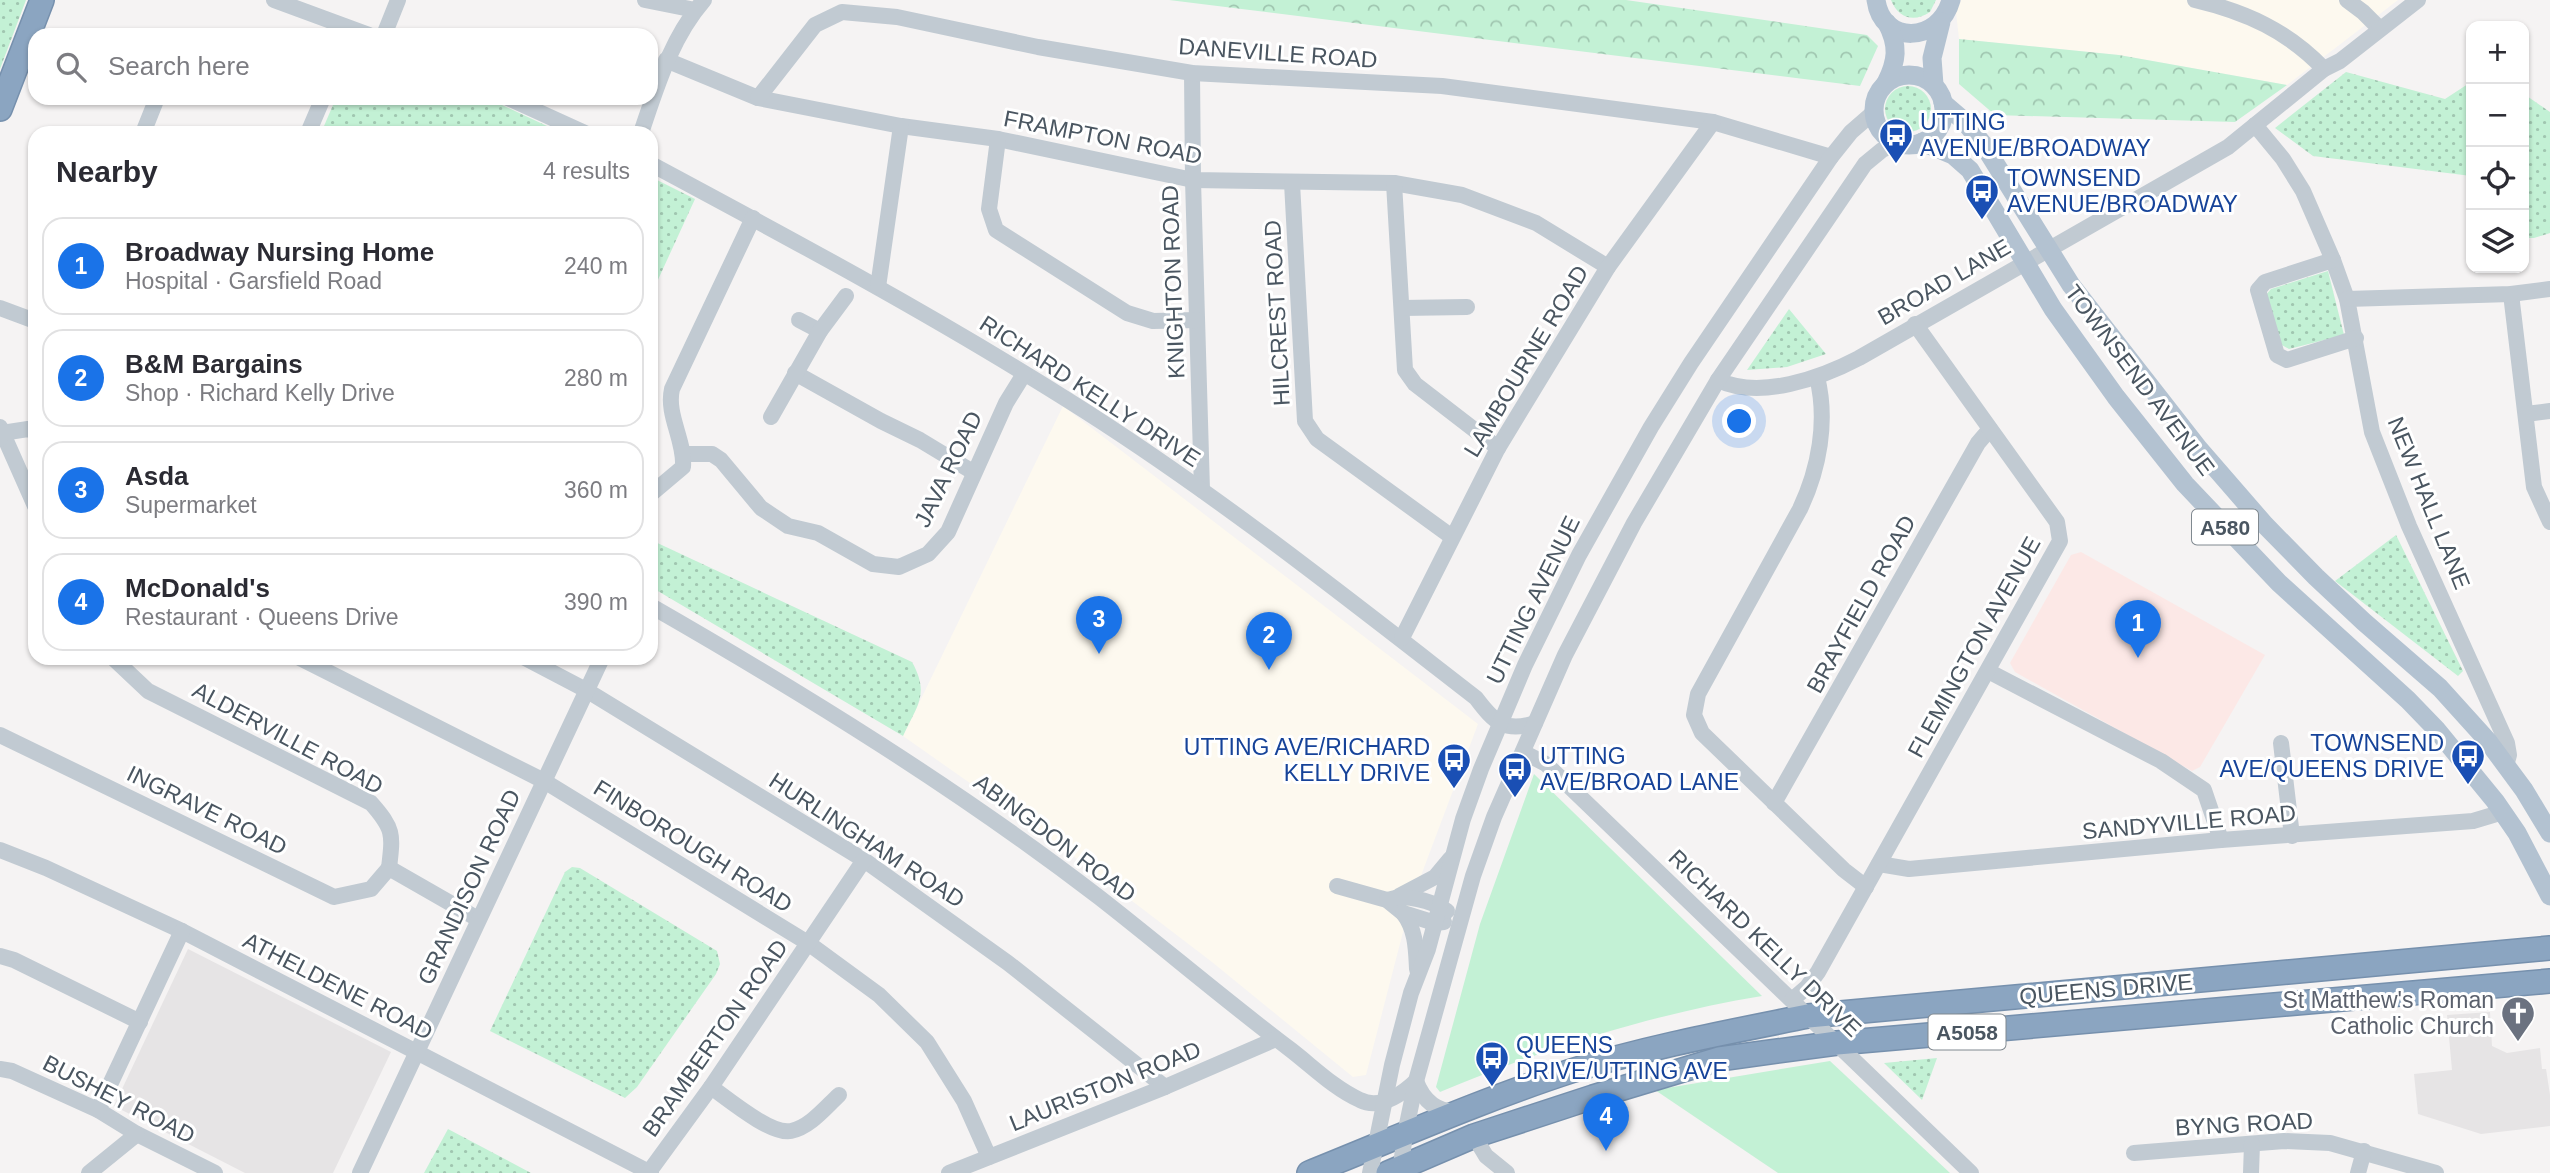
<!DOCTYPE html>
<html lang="en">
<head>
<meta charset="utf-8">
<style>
	:root { --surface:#fff; --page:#f7f7f7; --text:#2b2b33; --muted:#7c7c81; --line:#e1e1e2; --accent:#1a73e8 }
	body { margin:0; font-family:Arial,sans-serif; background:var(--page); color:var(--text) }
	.controls { position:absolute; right:21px; top:21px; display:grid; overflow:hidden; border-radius:14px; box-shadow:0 2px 5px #0004 }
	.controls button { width:63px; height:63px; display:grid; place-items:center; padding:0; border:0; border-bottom:2px solid var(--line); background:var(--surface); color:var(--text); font:35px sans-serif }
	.you { position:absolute; left:1740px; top:422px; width:24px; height:24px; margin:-18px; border:5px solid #fff; border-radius:50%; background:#1a73e8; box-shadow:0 0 0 10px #1a73e833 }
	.badge { display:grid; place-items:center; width:46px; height:46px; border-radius:50%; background:var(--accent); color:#fff; font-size:23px; font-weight:700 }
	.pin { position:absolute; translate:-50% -58px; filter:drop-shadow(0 2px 4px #0008) }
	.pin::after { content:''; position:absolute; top:37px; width:24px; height:21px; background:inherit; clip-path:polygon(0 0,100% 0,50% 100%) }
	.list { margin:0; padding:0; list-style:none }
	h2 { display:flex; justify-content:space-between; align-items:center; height:91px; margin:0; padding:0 28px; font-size:30px }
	h2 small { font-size:23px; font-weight:400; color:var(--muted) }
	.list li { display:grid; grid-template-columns:46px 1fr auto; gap:21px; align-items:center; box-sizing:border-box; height:98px; margin:0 14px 14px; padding:0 14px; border:2px solid var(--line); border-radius:21px }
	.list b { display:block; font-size:26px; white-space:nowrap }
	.list p { margin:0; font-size:23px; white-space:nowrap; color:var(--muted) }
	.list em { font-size:23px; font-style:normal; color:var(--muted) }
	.icon { flex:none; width:38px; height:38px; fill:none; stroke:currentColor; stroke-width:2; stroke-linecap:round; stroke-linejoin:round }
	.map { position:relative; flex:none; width:2550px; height:1173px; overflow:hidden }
	.search { position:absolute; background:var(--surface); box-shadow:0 2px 5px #0004; left:28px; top:28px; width:630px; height:77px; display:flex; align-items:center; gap:18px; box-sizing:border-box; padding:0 24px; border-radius:21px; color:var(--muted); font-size:26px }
	.panel { position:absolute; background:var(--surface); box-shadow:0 2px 5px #0004; left:28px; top:126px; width:630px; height:539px; border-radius:21px }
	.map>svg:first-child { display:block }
	.commercial { fill:#fdf9ef }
	.education { fill:#e6e4e5 }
	.medical { fill:#fce8e6 }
	.grass { fill:url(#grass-dots) }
	.forest { fill:url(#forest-crowns) }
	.park { fill:#c3f1d5 }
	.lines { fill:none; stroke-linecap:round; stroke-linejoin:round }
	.highway-casing { stroke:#7690ad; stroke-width:26 }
	.minor { stroke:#c1cad2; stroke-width:16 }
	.major { stroke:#b3c2d1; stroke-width:19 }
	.highway { stroke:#8ba5c1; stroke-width:23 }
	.labels { text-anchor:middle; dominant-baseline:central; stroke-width:6; stroke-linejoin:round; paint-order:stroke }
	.shield { fill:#fff; stroke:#808990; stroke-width:2 }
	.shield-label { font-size:21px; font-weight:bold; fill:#4a5661 }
	.street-label { font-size:23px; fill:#4a5661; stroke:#fff }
	.transit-label { font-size:23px; fill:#164399; stroke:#fff; text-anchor:start }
	.worship-label { font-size:23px; fill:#5b616d; stroke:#fff; text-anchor:end }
</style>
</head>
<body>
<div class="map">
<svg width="2550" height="1173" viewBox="0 0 2550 1173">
	<defs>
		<pattern id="grass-dots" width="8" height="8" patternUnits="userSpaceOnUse" patternTransform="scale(1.75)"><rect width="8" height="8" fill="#c3f1d5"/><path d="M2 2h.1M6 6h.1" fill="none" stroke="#a0c6b0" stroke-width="1.8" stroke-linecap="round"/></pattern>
		<pattern id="forest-crowns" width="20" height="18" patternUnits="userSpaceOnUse" patternTransform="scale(1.75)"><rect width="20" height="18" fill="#c3f1d5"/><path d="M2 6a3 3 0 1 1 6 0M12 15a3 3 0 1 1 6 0" fill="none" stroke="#a0c6b0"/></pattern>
	</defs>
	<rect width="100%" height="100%" fill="#f5f3f3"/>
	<g class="commercial">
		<polygon points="1961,0 2398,0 2287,85 2119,55 1959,39 1956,12"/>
		<polygon points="1063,406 1478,724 1410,905 1366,1075 1353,1077 1212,962 1068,852 903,736"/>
	</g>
	<g class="education">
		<polygon points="188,949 391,1052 333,1173 245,1173 114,1106"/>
		<polygon points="2490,1012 2492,1046 2507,1053 2540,1048 2542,1069 2546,1069 2550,1095 2550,1126 2481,1134 2418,1114 2414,1074 2452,1070 2447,1015"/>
	</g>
	<polygon class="medical" points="2081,552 2265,655 2200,767 2192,771 2015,672 2010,663 2071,555"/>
	<g class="grass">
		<polygon points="0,0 26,0 0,69"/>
		<path d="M 1891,0 L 1936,0 L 1930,12 C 1914,23 1898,18 1891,0 Z"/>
		<polygon points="2346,72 2445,99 2471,82 2471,176 2313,156 2275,128"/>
		<circle cx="1908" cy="109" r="23"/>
		<polygon points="2524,94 2550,112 2550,233 2534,238 2524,238"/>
		<polygon points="336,98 487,98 562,133 321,133"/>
		<polygon points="651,177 695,199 651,295"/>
		<polygon points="2328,271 2344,335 2289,349 2280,344 2265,296 2271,289"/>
		<polygon points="1789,309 1826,354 1787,367 1747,370"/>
		<polygon points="2396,535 2463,671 2458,676 2335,581"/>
		<path d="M 651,540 L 912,662 C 930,694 917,706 903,736 L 651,587 Z"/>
		<polygon points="572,867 580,868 717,951 720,964 716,974 637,1087 625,1098 490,1031 565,872"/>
		<polygon points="1937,1058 1922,1100 1884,1063"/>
		<polygon points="448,1129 531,1173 424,1173"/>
	</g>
	<g class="forest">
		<polygon points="1169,0 1626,0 1867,35 1878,46 1860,86"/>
		<polygon points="1959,39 2119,55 2287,85 2235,122 1995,115 1959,84"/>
	</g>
	<g class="park">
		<path d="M 1534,774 L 1762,996 C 1652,1014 1543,1049 1440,1092 L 1436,1087 L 1480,924 Z"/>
		<polygon points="1830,1061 1950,1173 1778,1173 1655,1090"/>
	</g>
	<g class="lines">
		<g class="highway-casing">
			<g id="highway">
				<polyline points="0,109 42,0"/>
				<path d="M 1309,1173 C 1396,1138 1482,1100 1571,1071 C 1648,1047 1729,1032 1808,1016 L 2550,948"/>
				<polyline points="1388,1173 1474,1136 1593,1097 1719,1059 1837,1043 2550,981"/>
			</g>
		</g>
		<g class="minor">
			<polyline points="274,0 369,35"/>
			<polyline points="645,0 695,10"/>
			<path d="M 2195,0 C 2246,12 2288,31 2324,69"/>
			<polyline points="2347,0 2363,12 2380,29"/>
			<polyline points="384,35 398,0"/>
			<polyline points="666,60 758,98 901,126 998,139 1193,180 1394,183 1462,195 1536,223 1608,267"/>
			<polyline points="1192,73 1193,180 1202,490"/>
			<polyline points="508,98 585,133"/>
			<polyline points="758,98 815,25 842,12 897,17 1038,47 1192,73 1442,86 1713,122 1831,157"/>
			<polyline points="2255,125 2283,159 2303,191 2333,260 2347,299 2372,432 2409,526 2507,743 2509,755 2506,766"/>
			<polyline points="143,133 157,98"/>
			<polyline points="308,133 323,98"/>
			<path d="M 641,133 C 657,86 671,38 704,0"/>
			<polyline points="998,139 989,209 996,230 1127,313 1153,321 1197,320"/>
			<path d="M 651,164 C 791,239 931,314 1066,399 C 1210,489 1343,595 1476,698 C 1494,722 1505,733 1535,723"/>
			<polyline points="1292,183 1305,421 1317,439 1452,537"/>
			<polyline points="1394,183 1405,370 1415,384 1498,448"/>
			<polyline points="2333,260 2265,282 2258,290 2277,355 2287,360 2356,338"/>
			<polyline points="878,287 901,126"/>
			<polyline points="2511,294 2534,487 2550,522"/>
			<polyline points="2347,299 2511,294 2550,289"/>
			<polyline points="0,308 35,321"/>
			<polyline points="1402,308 1467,307"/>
			<polyline points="799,320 820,331"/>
			<polyline points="795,373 881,421 920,440 973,472"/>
			<path d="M 1817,377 C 1828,421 1819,469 1800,509 L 1698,694 L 1694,715 L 1702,733 L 1844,870 L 1866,887"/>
			<path d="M 1718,380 C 1760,400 1821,378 1859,358 L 2228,147 L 2324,69 L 2340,61 L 2418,0"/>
			<polyline points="2526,414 2550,411"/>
			<polyline points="771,417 820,331 846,296"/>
			<polyline points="0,427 35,506"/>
			<polyline points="0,439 2,433 28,429 35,432"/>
			<polyline points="684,454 712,454 721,460 761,508 788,526 818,533 873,564 899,567 928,554 948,532 1006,403 1024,374"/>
			<path d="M 651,494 L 683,467 C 685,440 666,415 672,389 L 753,218"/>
			<path d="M 651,606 C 806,695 958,789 1100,898 C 1164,948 1226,1001 1291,1050 C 1313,1067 1335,1089 1360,1100 C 1380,1110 1402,1094 1416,1081 C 1423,1100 1436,1112 1457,1112"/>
			<polyline points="1402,638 1498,448 1608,267 1713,122"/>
			<path d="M 113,658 L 148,691 L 371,803 C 394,829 393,834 389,868"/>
			<polyline points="300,658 544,781 808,943 879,995 927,1042 964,1101 989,1157"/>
			<polyline points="525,658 586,690 864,860 1008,963 1165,1087"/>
			<polyline points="1988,671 2161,761 2204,790 2221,840"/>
			<polyline points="0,735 334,897 371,889 389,868"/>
			<polyline points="2281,743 2292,836"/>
			<polyline points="1523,752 1546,764 1971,1173"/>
			<polyline points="1774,803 1978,443 1990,429"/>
			<polyline points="0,850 46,868 182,931 651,1173"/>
			<polyline points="1879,864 1909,869 2221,840 2473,821 2503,812"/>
			<polyline points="389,868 478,919"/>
			<polyline points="1337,886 1387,900 1403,913 1435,923 1444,922"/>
			<polyline points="1399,896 1435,877 1450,859"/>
			<path d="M 1387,900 C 1405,894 1431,900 1447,911"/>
			<path d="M 1403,913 C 1416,930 1416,949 1417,969"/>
			<polyline points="0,956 14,960 140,1022"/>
			<polyline points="1792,1000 1807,987 1818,972 2060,541 2057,522 1915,324"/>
			<polyline points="0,1069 12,1071 98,1110 137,1134 215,1173"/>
			<path d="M 711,1087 C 728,1099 771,1135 791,1131 C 810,1127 825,1108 839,1095"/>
			<polyline points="98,1110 182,931"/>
			<polyline points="1474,1136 1486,1156 1507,1173"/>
			<polyline points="2134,1153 2284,1141 2330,1143 2436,1173"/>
			<polyline points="649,1172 711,1087 864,860"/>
			<polyline points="89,1173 137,1134"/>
			<polyline points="360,1173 602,658"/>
			<polyline points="949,1173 1165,1087 1276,1039"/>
			<polyline points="1370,1173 1392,1065 1411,993 1428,949 1463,819 1481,769 1525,665 1579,555 1651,427 1691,363 1831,157 1851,132 1874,112"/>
			<polyline points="1400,1173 1405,1134 1416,1081 1473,876 1494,817 1565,655 1634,523 1718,380 1865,164 1882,150 1898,143"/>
			<polyline points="2251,1173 2252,1144"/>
			<polyline points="2358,1173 2364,1151"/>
		</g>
		<g class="major">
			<path d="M 1876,0 C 1882,45 1939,44 1951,0"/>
			<circle cx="1909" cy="110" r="35"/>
			<path d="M 1886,83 C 1897,61 1899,46 1887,23"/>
			<polyline points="1934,85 1932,58 1941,22"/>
			<polyline points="1943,103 1964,121 1983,144 2071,285 2199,449 2265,525 2316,577 2364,622 2440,688 2487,740 2524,790 2550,833"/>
			<polyline points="1922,142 1953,155 1970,170 2053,309 2116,397 2185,484 2279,583 2408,700 2436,729 2495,801 2517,833 2550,896"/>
		</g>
		<use href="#highway" class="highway"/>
	</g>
	<defs>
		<g id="bus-pin" transform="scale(1.75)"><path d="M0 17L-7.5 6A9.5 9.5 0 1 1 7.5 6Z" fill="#1a4fb4" stroke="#fff"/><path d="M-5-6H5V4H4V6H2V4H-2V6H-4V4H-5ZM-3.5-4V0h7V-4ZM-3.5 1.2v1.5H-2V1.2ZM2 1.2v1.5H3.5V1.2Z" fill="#fff"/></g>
		<g id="church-pin" transform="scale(1.75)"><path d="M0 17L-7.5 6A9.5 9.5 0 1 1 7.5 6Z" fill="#6b7280" stroke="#fff"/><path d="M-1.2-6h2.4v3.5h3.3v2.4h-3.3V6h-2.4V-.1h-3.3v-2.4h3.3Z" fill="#fff"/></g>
	</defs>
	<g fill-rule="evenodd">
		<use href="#bus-pin" x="1896" y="135"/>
		<use href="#bus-pin" x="1982" y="191"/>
		<use href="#bus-pin" x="2468" y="756"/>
		<use href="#bus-pin" x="1454" y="760"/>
		<use href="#bus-pin" x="1515" y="769"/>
		<use href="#church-pin" x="2518" y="1013"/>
		<use href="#bus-pin" x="1492" y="1058"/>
	</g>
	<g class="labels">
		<g class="shield">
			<rect x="2192" y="509.5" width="66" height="35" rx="5"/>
			<rect x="1928.5" y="1014.5" width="77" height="35" rx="5"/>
		</g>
		<g class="shield-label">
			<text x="2225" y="527">A580</text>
			<text x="1967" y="1032">A5058</text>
		</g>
		<g class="street-label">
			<text transform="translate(1278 53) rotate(4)">DANEVILLE ROAD</text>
			<text transform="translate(1103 137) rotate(11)">FRAMPTON ROAD</text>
			<text transform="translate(1173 282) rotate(-92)">KNIGHTON ROAD</text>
			<text transform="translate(1944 282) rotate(-30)">BROAD LANE</text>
			<text transform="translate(1277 313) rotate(-93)">HILCREST ROAD</text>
			<text transform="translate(1526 361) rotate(-59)">LAMBOURNE ROAD</text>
			<text transform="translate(2140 380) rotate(53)">TOWNSEND AVENUE</text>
			<text transform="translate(1090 391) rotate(33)">RICHARD KELLY DRIVE</text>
			<text transform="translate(948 469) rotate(-64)">JAVA ROAD</text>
			<text transform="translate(2429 503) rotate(68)">NEW HALL LANE</text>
			<text transform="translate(1533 600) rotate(-64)">UTTING AVENUE</text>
			<text transform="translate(1861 604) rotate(-61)">BRAYFIELD ROAD</text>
			<text transform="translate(1974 647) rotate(-61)">FLEMINGTON AVENUE</text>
			<text transform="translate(288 738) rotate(28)">ALDERVILLE ROAD</text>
			<text transform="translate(207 810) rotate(26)">INGRAVE ROAD</text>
			<text transform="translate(2189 822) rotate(-5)">SANDYVILLE ROAD</text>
			<text transform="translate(1055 838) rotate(37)">ABINGDON ROAD</text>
			<text transform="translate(867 840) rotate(33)">HURLINGHAM ROAD</text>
			<text transform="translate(693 846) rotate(32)">FINBOROUGH ROAD</text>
			<text transform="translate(469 887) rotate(-65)">GRANDISON ROAD</text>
			<text transform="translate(1765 943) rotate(44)">RICHARD KELLY DRIVE</text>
			<text transform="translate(338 986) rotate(27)">ATHELDENE ROAD</text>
			<text transform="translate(2106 989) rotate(-5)">QUEENS DRIVE</text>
			<text transform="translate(715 1038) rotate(-55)">BRAMBERTON ROAD</text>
			<text transform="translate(1105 1086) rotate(-22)">LAURISTON ROAD</text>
			<text transform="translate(119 1099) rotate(27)">BUSHEY ROAD</text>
			<text transform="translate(2244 1124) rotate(-3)">BYNG ROAD</text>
		</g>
		<g class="transit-label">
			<text x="1920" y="122">UTTING<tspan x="1920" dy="26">AVENUE/BROADWAY</tspan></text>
			<text x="2007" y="178">TOWNSEND<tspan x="2007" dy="26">AVENUE/BROADWAY</tspan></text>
			<text x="2444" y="743" text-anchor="end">TOWNSEND<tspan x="2444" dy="26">AVE/QUEENS DRIVE</tspan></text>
			<text x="1430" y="747" text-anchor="end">UTTING AVE/RICHARD<tspan x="1430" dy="26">KELLY DRIVE</tspan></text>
			<text x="1540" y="756">UTTING<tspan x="1540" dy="26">AVE/BROAD LANE</tspan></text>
			<text x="1516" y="1045">QUEENS<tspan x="1516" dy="26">DRIVE/UTTING AVE</tspan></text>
		</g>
		<g class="worship-label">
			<text x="2494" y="1000">St Matthew's Roman<tspan x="2494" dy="26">Catholic Church</tspan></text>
		</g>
	</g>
</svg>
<div class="controls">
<button>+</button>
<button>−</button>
<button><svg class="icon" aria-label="locate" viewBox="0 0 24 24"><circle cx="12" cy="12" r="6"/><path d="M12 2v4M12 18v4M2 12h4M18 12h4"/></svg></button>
<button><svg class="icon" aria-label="layers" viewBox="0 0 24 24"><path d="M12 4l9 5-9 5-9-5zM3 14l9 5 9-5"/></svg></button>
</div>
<div class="you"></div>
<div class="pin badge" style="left:2138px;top:658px">1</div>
<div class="pin badge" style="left:1269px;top:670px">2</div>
<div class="pin badge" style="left:1099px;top:654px">3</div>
<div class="pin badge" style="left:1606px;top:1151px">4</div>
<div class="search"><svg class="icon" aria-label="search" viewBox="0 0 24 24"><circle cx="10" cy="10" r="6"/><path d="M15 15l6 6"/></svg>Search here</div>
<section class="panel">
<h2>Nearby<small>4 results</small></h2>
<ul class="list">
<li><span class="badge">1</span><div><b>Broadway Nursing Home</b><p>Hospital · Garsfield Road</p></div><em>240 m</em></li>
<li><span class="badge">2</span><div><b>B&amp;M Bargains</b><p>Shop · Richard Kelly Drive</p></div><em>280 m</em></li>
<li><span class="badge">3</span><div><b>Asda</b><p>Supermarket</p></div><em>360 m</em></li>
<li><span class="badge">4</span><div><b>McDonald's</b><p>Restaurant · Queens Drive</p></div><em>390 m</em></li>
</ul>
</section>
</div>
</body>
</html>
